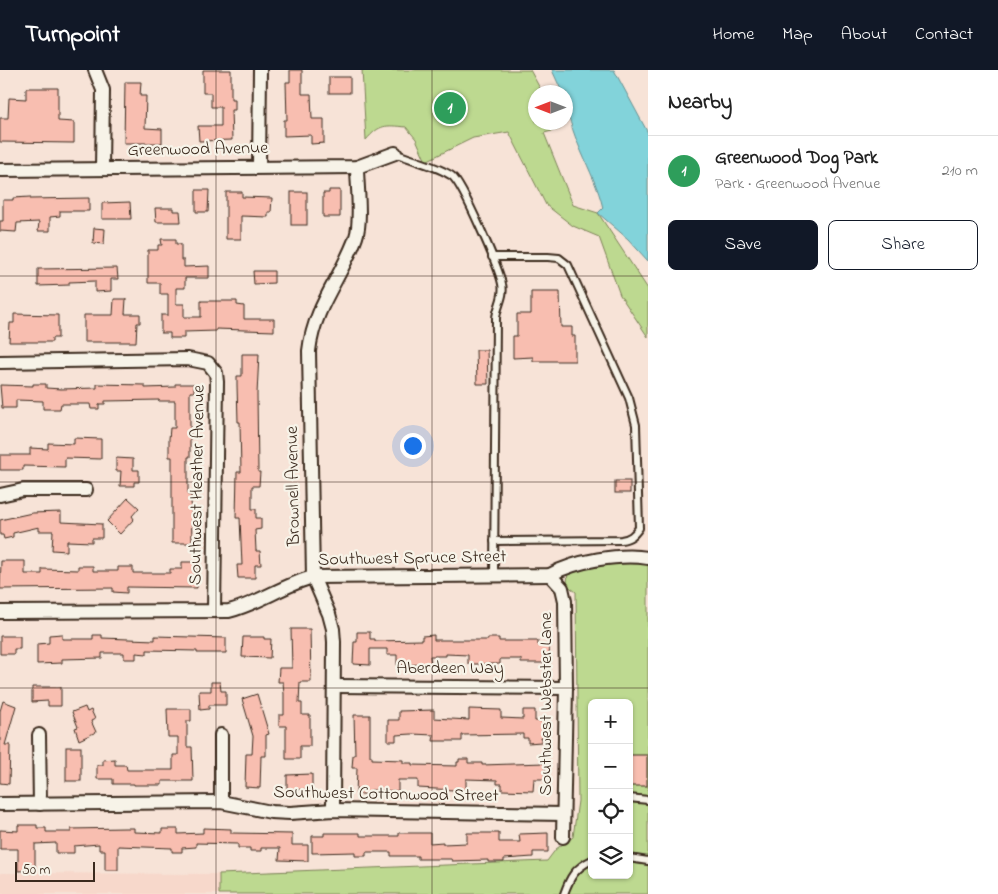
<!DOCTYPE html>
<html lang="en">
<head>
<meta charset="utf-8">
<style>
	:root { --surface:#fff; --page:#f2f2f2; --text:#222; --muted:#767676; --line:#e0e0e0; --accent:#111827 }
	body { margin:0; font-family:"Indie Flower",sans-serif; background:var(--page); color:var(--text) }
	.controls { position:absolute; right:15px; bottom:15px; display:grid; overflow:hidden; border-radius:8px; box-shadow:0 1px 4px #0004 }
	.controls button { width:45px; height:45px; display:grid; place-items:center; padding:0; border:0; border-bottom:1px solid var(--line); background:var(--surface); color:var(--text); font:25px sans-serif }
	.compass { position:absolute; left:528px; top:15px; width:45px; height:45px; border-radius:50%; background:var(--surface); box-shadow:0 1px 4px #0004; rotate:270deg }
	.scale { position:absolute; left:15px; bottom:12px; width:80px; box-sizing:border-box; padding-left:5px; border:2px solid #3b2a1e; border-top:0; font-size:14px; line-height:18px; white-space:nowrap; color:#3b2a1e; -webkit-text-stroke:4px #f7f3e8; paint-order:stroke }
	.you { position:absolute; left:412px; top:375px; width:18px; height:18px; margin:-12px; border:4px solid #fff; border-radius:50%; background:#1a73e8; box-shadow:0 0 0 8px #1a73e833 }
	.badge { display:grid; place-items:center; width:32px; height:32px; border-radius:50%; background:var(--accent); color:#fff; font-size:16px; font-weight:700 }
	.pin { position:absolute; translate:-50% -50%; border:2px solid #fff; box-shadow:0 1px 5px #0006 }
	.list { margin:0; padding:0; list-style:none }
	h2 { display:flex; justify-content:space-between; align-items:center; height:65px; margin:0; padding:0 20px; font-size:21px }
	h2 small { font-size:16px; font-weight:400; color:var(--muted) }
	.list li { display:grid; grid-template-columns:32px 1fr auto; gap:15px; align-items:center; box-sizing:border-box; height:70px; padding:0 20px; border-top:1px solid var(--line) }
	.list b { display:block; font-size:19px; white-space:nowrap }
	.list p { margin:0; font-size:16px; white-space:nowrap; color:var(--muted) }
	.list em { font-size:16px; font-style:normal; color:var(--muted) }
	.actions { display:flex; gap:10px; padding:15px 20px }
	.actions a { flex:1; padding:11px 0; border:1px solid var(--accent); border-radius:8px; text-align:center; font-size:18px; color:var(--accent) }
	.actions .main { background:var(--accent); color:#fff }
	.icon { flex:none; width:28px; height:28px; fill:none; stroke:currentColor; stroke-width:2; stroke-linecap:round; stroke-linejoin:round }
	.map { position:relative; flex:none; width:648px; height:824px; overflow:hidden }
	header { display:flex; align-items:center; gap:30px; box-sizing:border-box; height:70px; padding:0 25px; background:var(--accent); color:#fff }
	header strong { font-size:24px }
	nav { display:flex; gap:28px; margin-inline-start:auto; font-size:18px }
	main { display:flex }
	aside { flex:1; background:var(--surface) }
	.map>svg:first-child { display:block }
	.built { fill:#f7d8cb }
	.green { fill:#bdd990; stroke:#7c8257; fill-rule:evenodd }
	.water { fill:#82d3da; stroke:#668f8f }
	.building { fill:#f8beb0; stroke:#3b2a1e }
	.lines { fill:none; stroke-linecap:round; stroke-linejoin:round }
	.lane-casing { stroke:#3b2a1e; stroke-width:10 }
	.street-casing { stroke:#3b2a1e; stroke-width:16 }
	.lane { stroke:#f7f3e8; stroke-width:6 }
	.street { stroke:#f7f3e8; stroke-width:12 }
	.grid { fill:none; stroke:#3b2a1e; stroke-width:1; stroke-opacity:0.55 }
	.labels { text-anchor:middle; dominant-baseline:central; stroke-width:4.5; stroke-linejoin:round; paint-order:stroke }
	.street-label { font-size:18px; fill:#3b2a1e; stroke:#f7f3e8 }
</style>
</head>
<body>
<header>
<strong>Turnpoint</strong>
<nav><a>Home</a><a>Map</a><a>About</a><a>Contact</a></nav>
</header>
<main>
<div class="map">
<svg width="648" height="824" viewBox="0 0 648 824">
	<rect width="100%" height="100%" fill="#f7e3d7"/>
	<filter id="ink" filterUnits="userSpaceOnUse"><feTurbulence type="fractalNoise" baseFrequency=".02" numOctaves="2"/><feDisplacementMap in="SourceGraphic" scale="10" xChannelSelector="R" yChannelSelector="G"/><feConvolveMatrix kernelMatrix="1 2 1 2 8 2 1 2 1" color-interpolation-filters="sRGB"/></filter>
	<g filter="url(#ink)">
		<polygon class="built" points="0,803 219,804 219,824 0,824"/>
		<g class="green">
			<path d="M 362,0 L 530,0 L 542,22 L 536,22 L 536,52 L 557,53 L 560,59 L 544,63 L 573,135 L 598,143 L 648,219 L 648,267 L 620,225 L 599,167 L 573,156 L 546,135 L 509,62 L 473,68 L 428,90 L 428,96 L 416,69 L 406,57 C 385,55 380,54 366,70 Z"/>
			<path d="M 623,489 L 648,490 L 648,824 L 219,824 L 219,804 L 547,791 L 556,779 L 573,767 L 578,731 L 576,522 L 567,515 L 568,499 ZM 592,633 L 629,633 L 629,805 L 592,805 Z"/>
		</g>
		<path class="water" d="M 552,0 L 614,0 L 648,63 L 648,191 L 628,169 L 598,143 L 603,138 C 594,99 566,64 566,22 L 562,22 Z"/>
		<g class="building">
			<polygon points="203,0 231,0 231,29 235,29 235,40 231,40 232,70 199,71 198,56 221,56 221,37 211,37 211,23 203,23"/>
			<polygon points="290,0 302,0 302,24 311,24 312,49 324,49 324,73 311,74 311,65 284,66 284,50 287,50 286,12 290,12"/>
			<rect x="329" y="7" width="21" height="16"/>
			<polygon points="125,12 141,12 140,26 146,26 145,58 162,59 162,73 124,73"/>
			<polygon points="26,18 58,18 58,51 74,52 74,73 0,72 0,48 8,48 9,28 26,29"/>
			<polygon points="196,120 209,120 208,142 196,142"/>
			<polygon points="329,120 340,120 340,147 323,147 323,123 329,123"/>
			<polygon points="226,122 242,122 242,127 272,128 271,142 268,142 268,147 241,146 241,169 226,169"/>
			<rect x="291" y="122" width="16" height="33"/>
			<polygon points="30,127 30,129 89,128 89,141 60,141 60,146 50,147 50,161 38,161 39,152 17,153 16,162 0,161 0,151 3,151 3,130 13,130 13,128"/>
			<polygon points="130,132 131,149 102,149 102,133"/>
			<polygon points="155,138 173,138 173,141 180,141 181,152 156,152"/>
			<polygon points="94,158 105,159 104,174 93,173"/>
			<polygon points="161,169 176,169 176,174 181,174 181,190 184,190 184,197 209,196 209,208 185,208 185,218 176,218 176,234 184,234 184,247 201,247 201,231 237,231 237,235 244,236 244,249 274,249 274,261 216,259 216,261 184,262 184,268 170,268 170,263 161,263 161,245 168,245 168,224 160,224 160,213 148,213 148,180 158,180 158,175 162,175"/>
			<polygon points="117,198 118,209 111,209 111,221 95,222 95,211 69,212 69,215 38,216 38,199"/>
			<polygon points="253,201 274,201 274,213 254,214"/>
			<polygon points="531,222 560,222 561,257 572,257 572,266 575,266 575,291 533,291 533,287 513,288 513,266 517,266 517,244 531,244"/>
			<polygon points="114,229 126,229 125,244 140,244 140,253 137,253 136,272 84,272 84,245 113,245"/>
			<polygon points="14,244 58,245 58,268 52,268 52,272 9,272 10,253 14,253"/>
			<polygon points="476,280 487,280 488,314 477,314"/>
			<polygon points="242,284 259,284 257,324 258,402 260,402 259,416 252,416 252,439 256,439 256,448 261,448 261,459 255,460 256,481 260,481 261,495 255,495 255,508 238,508 237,495 242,495 240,448 236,448 237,402 241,402 240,352 238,352 237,315 237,306 242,306"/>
			<polygon points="33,314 46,314 46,318 61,319 97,318 97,314 145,315 145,318 175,317 175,314 194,314 194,322 190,322 190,387 188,387 188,425 191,425 192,473 172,473 172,387 169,387 169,369 170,358 175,358 175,331 159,331 159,330 105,331 105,334 99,334 99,339 91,339 90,334 61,334 60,339 43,339 43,331 16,330 16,338 2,338 0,315 33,316"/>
			<polygon points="74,368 101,369 101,389 65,388 65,397 23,396 23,400 0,400 0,385 30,385 30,378 48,379 48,373 74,374"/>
			<polygon points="116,388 133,389 133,400 139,400 139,412 134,412 134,416 120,416 121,401 116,401"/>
			<rect x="615" y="411" width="15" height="12"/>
			<polygon points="128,428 139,438 132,446 134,449 120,464 107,451"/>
			<polygon points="61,442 61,452 102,454 102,468 92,468 92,472 67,471 67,481 52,480 53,461 39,461 39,457 13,463 13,467 4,469 3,465 0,465 0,450 32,443"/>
			<polygon points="1,491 25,491 25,504 42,504 42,499 78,500 78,496 93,496 93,501 118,501 118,497 133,497 133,503 170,503 170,499 182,499 182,492 197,492 197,518 127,517 127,523 113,522 113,518 0,519"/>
			<polygon points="291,559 310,559 311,612 300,612 299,633 302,633 302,645 310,645 310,676 300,676 300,689 286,689 286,656 279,656 279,645 284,645 284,624 283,612 278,612 279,598 292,598"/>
			<polygon points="357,562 370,562 370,569 375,569 375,571 422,570 422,566 434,565 434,570 488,570 488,568 499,568 499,571 538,571 538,575 549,575 550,593 521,593 521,589 500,589 500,594 468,594 468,585 446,584 446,586 430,586 431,594 397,595 397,585 387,585 387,579 370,579 370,595 353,594 354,572 357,572"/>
			<polygon points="62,564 62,569 93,569 93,565 102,565 102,568 155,570 155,566 226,568 226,583 197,583 197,581 147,580 147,584 136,583 136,589 124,589 124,583 102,583 102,588 62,589 62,593 37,594 37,574 49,573 49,565"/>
			<polygon points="0,566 20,566 20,579 14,579 14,584 0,584"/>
			<polygon points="243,567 264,567 264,569 271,569 270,588 242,587"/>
			<polygon points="211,612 220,612 221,621 226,621 226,635 209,635 209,639 200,640 199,621 211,621"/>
			<polygon points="32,617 61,617 61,636 48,636 48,631 32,632"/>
			<polygon points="257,624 269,664 266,665 266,686 261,686 260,718 245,717 246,684 252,684 253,666 242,629"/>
			<polygon points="3,631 16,636 5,675 10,675 9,714 0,713 0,641"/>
			<polygon points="85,637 87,642 91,640 95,649 91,651 96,662 79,670 75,658 78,657 72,642"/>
			<polygon points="167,639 191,639 191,651 187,651 187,677 192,677 193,711 162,711 162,715 134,715 134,714 113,714 113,709 97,709 97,695 103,695 103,690 115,689 115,695 126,695 127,700 173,700 173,685 178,685 178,667 168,667"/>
			<polygon points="469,639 501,640 501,648 523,649 523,640 535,640 535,651 549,651 549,668 541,668 541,672 528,673 528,668 523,668 523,664 462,665 462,671 433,671 434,665 412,664 396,665 396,671 388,671 388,650 399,650 399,641 434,640 434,648 469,650"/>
			<polygon points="354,645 370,645 370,686 372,686 372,689 403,690 403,693 412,693 412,695 457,696 457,692 459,692 459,689 468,689 468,693 482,693 482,695 545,693 545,709 534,709 533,721 502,720 502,714 497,714 497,710 466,709 466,720 454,720 418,718 418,710 398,710 398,721 371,720 371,724 356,724 357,698 352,698 353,685 355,685"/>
			<rect x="66" y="677" width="15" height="34"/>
			<rect x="629" y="685" width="18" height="31"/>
			<polygon points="312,704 312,719 287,720 287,705"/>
			<polygon points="18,755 37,755 37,758 46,758 46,762 71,762 71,759 125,758 134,758 134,762 162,763 162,759 178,759 178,764 203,763 203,758 231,759 231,763 292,764 292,775 308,775 308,791 279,790 280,778 261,778 261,781 250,781 250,778 238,778 238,774 196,773 196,777 182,778 182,782 172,782 172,778 118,776 118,800 105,800 105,780 99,780 99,774 74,776 74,783 56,783 56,773 35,774 35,800 18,801 18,779 0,779 0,760 18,761"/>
			<polygon points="324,763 360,763 360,766 399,766 399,763 430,763 430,773 443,772 443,774 467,773 467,763 499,763 499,772 520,772 519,764 548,763 548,782 533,782 533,787 504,789 504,792 488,792 488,790 452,791 451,789 418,789 418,786 391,786 391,782 366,782 366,786 355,786 355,782 312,783 312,766 324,766"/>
		</g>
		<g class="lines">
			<g class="lane-casing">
				<g id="lane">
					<path d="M 395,83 C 411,90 438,96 452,106 C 463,115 499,198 502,214 C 505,226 497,236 496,248 L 494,506"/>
					<path d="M 492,187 L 548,187 L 559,188 L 568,195 L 629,328 L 636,355 L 639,458 C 634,465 630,469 621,470 L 494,471"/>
					<polyline points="629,728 648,730"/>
					<polyline points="629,788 648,791"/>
					<path d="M 564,824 C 570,807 575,798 592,790"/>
				</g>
			</g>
			<g class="street-casing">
				<g id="street">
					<polyline points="95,0 103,20 102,99"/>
					<polyline points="259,97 260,0"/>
					<polyline points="0,100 357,97 395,83"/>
					<polyline points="0,292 188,289 208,293 216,303 217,312 214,541"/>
					<polyline points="0,425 23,420 86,420"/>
					<polyline points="550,505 562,518 565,531 566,618 563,767"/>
					<path d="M 0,542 L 229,541 C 258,534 283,515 313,507 L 550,505 C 574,491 621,483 648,488"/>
					<polyline points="334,616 566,618"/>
					<polyline points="39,665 40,734"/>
					<polyline points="221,665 221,732"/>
					<polyline points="0,734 221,732 271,742 290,743 333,740 563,744"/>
					<path d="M 333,740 L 334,572 L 333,559 L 329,544 L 313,507 L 309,281 C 314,236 342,207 356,167 C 362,150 357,115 357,97"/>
				</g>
			</g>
			<use href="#lane" class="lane"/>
			<use href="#street" class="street"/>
		</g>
	</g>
	<path class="grid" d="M 216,0 L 216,824M 432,0 L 432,824M 0,206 L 648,206M 0,412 L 648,412M 0,618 L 648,618"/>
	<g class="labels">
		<g class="street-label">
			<text transform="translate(198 80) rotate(-1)">Greenwood Avenue</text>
			<text transform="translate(198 415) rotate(-89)">Southwest Heather Avenue</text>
			<text transform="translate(294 416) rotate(-91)">Brownell Avenue</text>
			<text transform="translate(412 489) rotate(-1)">Southwest Spruce Street</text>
			<text x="450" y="599">Aberdeen Way</text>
			<text transform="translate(547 634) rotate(-90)">Southwest Webster Lane</text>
			<text transform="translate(386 725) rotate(1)">Southwest Cottonwood Street</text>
		</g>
	</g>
</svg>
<div class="controls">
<button>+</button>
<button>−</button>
<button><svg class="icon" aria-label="locate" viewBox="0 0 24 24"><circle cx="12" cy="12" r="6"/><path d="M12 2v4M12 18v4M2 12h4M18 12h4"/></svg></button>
<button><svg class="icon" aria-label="layers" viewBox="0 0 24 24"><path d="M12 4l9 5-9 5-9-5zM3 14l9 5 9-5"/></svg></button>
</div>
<svg class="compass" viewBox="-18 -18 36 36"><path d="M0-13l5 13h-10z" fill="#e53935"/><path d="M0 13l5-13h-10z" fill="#767676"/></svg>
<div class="scale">50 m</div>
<div class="you"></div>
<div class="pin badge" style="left:450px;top:38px;background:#2e9e5b">1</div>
</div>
<aside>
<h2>Nearby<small></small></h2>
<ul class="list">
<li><span class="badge" style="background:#2e9e5b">1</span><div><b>Greenwood Dog Park</b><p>Park · Greenwood Avenue</p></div><em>210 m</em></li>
</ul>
<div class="actions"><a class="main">Save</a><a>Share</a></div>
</aside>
</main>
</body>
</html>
